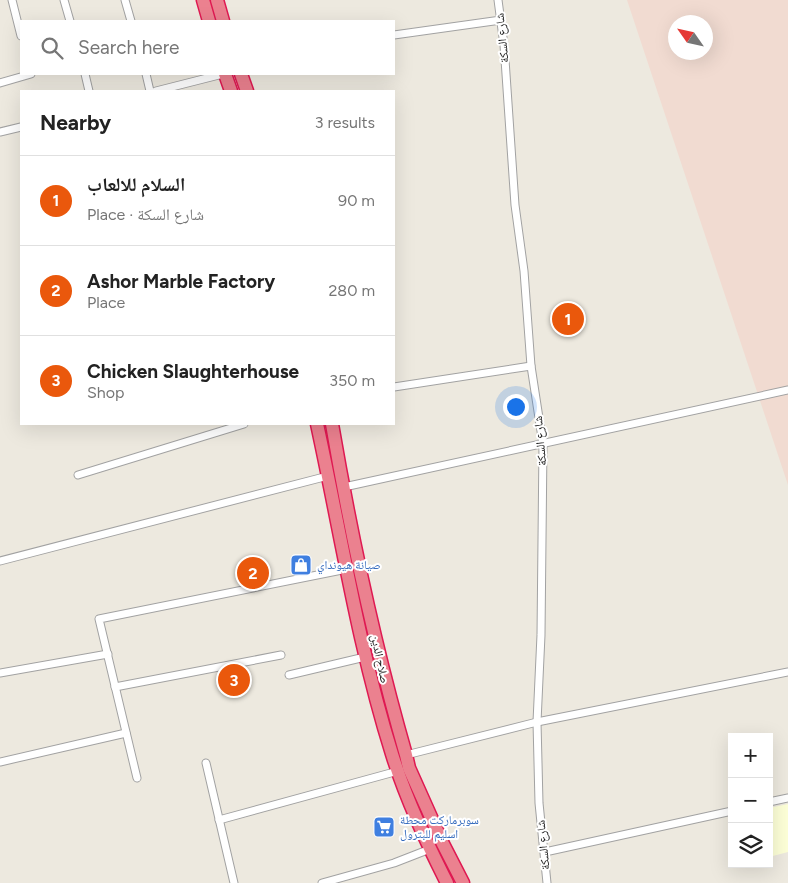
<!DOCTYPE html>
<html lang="en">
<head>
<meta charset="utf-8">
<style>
	:root { --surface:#fff; --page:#f6f6f6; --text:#222; --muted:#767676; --line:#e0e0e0; --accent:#ea580c }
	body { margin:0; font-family:Figtree,"Noto Naskh Arabic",sans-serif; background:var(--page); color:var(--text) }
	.controls { position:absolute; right:15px; bottom:15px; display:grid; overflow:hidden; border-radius:0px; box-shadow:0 5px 20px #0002 }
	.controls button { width:45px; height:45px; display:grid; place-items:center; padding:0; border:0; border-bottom:1px solid var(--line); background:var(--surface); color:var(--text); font:25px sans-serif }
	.compass { position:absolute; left:668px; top:15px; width:45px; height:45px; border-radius:50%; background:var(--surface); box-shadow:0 5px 20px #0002; rotate:304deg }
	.you { position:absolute; left:515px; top:406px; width:18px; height:18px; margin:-12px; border:4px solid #fff; border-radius:50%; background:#1a73e8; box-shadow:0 0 0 8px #1a73e833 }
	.badge { display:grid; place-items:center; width:32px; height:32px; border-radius:50%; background:var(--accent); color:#fff; font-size:16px; font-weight:700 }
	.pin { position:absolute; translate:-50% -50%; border:2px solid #fff; box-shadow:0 1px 5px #0006 }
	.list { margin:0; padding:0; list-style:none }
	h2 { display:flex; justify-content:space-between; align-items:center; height:65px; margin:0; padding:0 20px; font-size:21px }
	h2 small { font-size:16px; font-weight:400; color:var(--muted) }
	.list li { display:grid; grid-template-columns:32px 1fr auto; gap:15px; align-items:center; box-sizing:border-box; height:90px; padding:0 20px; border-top:1px solid var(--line) }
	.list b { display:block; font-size:19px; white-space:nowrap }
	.list p { margin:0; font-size:16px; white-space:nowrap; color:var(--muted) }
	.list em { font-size:16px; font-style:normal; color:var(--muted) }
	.icon { flex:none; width:28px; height:28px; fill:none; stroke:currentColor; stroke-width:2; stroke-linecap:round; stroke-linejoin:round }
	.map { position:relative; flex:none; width:788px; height:883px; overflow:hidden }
	.search { position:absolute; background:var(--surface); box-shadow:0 5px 20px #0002; left:20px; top:20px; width:375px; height:55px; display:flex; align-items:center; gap:12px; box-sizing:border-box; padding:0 18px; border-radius:0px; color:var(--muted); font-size:19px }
	.panel { position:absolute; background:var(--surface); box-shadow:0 5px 20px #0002; left:20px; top:90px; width:375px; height:335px; border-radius:0px }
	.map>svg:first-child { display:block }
	.education { fill:#fdffd7 }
	.military { fill:#f1dbd1; fill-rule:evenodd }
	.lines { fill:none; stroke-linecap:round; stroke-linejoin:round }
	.street-casing { stroke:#a2a2a2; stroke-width:9 }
	.highway-casing { stroke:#df1952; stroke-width:15 }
	.street { stroke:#fff; stroke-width:7 }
	.highway { stroke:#eb818f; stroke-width:12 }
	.labels { text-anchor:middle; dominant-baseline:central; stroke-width:4; stroke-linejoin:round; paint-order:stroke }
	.street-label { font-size:12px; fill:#1b1b1b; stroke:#fff }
	.shop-label { font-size:12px; fill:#366cbe; stroke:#fff; text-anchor:start }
</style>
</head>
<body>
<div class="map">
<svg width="788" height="883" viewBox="0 0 788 883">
	<rect width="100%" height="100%" fill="#ede9df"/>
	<polygon class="education" points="788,804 788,852 769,857 769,808"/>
	<path class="military" d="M 627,0 L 788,0 L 788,485 ZM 676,22 L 706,22 L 706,52 L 676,52 Z"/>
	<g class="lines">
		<g class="street-casing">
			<g id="street">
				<polyline points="12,0 21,36"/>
				<polyline points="64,0 70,21"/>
				<polyline points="125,0 131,21"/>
				<polyline points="498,0 504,45 515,205 524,271 531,366 543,444 541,635 537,722 539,803 547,883"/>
				<polyline points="394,35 501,20"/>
				<polyline points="85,74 89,91"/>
				<polyline points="146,74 150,91"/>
				<polyline points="0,83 31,74"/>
				<polyline points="156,91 223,74"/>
				<polyline points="0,132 21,127"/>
				<polyline points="394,387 531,366"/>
				<polyline points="78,475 244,424"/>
				<polyline points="344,487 788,390"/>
				<polyline points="0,561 328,476"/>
				<polyline points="0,673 108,654"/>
				<polyline points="289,675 365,657"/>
				<polyline points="115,687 281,655"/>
				<polyline points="406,755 537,722 788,672"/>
				<polyline points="0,762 126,733"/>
				<polyline points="206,763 234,883"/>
				<polyline points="137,778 99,619 347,569"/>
				<polyline points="769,802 788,798"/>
				<polyline points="219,820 398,771"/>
				<polyline points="545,852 732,811"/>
				<polyline points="322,883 394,863 430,849"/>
			</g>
		</g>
		<g class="highway-casing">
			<g id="highway">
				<polyline points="203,0 209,21"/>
				<polyline points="217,0 223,21"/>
				<polyline points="225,74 231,91"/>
				<polyline points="241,74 247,91"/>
				<path d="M 317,424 C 341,534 358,646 392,754 C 406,799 426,841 447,883"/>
				<path d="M 332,424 C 351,535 375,647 406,755 L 409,768 L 443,844 L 463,883"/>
			</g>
		</g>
		<use href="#street" class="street"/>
		<use href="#highway" class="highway"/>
	</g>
	<defs>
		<g id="shop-square" transform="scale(1.125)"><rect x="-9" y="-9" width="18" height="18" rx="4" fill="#3f7fe0" stroke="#fff"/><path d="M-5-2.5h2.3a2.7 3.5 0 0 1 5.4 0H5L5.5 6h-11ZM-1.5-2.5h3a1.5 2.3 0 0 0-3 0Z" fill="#fff"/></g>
		<g id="supermarket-square" transform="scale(1.125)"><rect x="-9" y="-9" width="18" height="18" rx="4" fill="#3f7fe0" stroke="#fff"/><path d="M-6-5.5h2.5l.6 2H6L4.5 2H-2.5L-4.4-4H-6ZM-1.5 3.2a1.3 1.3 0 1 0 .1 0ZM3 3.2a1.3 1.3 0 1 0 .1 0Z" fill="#fff"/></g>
	</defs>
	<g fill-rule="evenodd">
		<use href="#shop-square" x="301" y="565"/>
		<use href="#supermarket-square" x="384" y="827"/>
	</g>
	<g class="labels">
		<g class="street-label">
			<text transform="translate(502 38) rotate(-96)">شارع السكة</text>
			<text transform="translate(540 441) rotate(-95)">شارع السكة</text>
			<text transform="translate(380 659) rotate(78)">صلاح الدين</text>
			<text transform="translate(543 845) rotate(-96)">شارع السكة</text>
		</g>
		<g class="shop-label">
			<text x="317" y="565">صيانة هيونداي</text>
			<text x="400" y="820">سوبرماركت محطة<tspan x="400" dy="14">اسليم للبترول</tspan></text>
		</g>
	</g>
</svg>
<div class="controls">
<button>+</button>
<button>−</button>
<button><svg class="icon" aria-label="layers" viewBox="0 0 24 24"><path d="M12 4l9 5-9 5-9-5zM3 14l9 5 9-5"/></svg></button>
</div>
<svg class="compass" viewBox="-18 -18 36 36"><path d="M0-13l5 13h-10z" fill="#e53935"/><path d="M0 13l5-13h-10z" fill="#767676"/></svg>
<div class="you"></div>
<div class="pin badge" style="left:568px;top:319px">1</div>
<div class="pin badge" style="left:253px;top:573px">2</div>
<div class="pin badge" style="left:234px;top:680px">3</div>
<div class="search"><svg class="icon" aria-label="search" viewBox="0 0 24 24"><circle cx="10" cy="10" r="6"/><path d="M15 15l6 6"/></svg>Search here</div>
<section class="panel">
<h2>Nearby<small>3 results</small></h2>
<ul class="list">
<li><span class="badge">1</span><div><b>السلام للالعاب</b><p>Place · شارع السكة</p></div><em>90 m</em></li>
<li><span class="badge">2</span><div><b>Ashor Marble Factory</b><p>Place</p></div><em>280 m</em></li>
<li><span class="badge">3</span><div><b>Chicken Slaughterhouse</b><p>Shop</p></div><em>350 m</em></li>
</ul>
</section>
</div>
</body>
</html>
